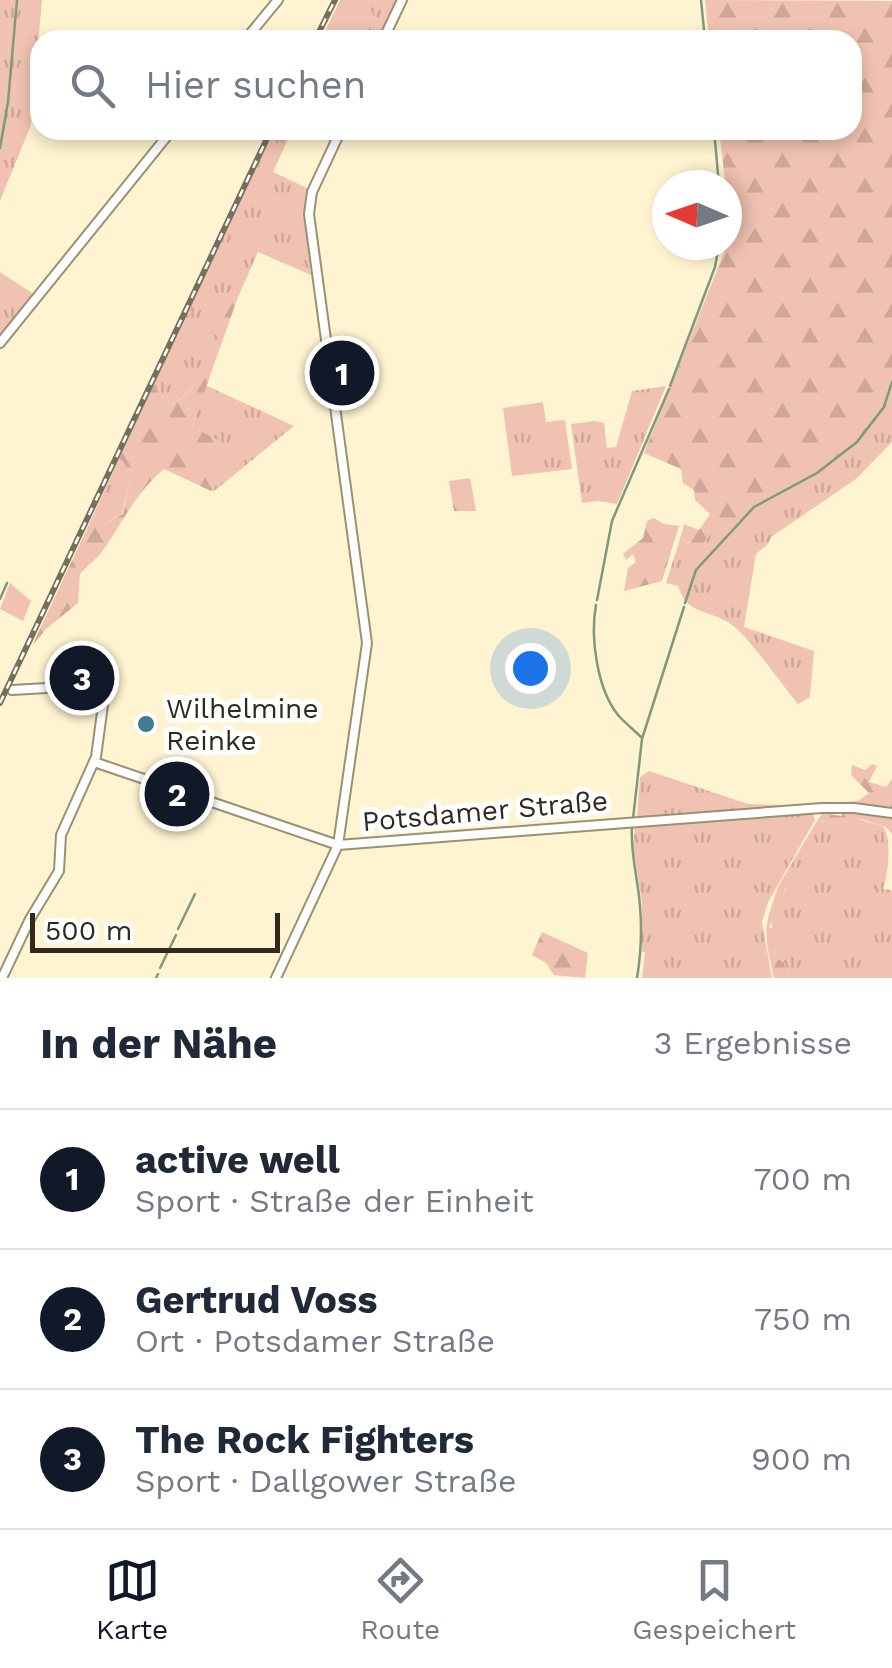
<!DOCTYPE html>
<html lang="de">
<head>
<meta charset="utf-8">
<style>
	:root { --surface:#fff; --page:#f6f6f7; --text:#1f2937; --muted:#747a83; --line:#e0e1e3; --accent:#111827 }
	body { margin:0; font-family:"Work Sans",sans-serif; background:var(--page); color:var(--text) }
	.compass { position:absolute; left:652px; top:170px; width:90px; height:90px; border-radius:50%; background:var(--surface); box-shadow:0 5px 15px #0003; rotate:272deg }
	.scale { position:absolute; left:30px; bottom:25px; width:250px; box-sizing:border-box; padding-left:10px; border:5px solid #2e2a1d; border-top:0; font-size:28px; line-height:35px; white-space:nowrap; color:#2e2a1d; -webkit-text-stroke:8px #fff; paint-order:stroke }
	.you { position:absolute; left:530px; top:668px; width:35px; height:35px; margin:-25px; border:8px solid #fff; border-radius:50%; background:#1a73e8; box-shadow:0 0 0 15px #1a73e833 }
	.badge { display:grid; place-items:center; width:65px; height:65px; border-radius:50%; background:var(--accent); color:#fff; font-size:32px; font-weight:700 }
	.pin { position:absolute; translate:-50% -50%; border:5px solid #fff; box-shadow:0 2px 10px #0006 }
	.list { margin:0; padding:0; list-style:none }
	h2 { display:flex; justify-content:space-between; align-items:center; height:130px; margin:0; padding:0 40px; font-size:42px }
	h2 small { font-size:32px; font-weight:400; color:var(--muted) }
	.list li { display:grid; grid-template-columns:65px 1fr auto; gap:30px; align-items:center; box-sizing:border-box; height:140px; padding:0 40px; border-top:2px solid var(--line) }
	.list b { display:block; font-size:38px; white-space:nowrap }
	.list p { margin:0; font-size:32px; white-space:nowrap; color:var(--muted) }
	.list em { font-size:32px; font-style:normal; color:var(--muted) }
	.icon { flex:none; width:55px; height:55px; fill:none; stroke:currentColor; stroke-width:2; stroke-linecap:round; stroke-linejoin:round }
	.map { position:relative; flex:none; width:892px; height:978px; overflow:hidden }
	.search { position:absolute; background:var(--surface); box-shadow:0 5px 15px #0003; left:30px; right:30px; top:30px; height:110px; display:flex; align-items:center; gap:25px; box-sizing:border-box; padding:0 35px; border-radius:30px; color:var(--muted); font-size:38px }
	.sheet { height:550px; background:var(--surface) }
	nav { display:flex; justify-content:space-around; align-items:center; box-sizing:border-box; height:140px; border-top:2px solid var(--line); background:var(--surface); font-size:28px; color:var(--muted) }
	nav a { display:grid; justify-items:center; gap:5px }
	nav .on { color:var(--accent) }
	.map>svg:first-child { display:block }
	.grass { fill:url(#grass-tufts) }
	.forest { fill:url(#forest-firs) }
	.park { fill:#f0c2b1 }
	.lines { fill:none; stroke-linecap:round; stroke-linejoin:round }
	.stream { stroke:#7f9a7b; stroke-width:2.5 }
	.minor-casing { stroke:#9b9171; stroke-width:12 }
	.minor { stroke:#fff; stroke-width:8 }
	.rail-casing { stroke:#76705b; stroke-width:6 }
	.rail { stroke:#fff; stroke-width:2.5; stroke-dasharray:8; stroke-linecap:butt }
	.poi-dot { fill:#3e7c91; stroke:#fff; stroke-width:4 }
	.labels { text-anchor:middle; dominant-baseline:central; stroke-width:10; stroke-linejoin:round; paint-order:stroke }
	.poi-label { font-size:28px; fill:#2e2a1d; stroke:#fff; text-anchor:start }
	.street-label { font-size:28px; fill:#2e2a1d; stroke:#fff }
</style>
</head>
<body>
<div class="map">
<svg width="892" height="978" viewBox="0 0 892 978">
	<defs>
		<pattern id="grass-tufts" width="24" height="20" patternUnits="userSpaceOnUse" patternTransform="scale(2.5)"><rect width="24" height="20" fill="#f0c2b1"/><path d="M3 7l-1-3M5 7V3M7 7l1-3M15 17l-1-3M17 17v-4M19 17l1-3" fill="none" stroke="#cea798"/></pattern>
		<pattern id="forest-firs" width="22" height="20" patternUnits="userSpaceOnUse" patternTransform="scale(2.5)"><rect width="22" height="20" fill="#f0c2b1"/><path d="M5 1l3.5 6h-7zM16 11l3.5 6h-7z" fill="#cea798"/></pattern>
	</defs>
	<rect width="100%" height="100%" fill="#fef4d1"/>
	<g class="grass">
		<polygon points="0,0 42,0 31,125 0,201"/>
		<polygon points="340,0 397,0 379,40 372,40 377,23 345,40 321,40"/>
		<path d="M 274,130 L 292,130 L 273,172 L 309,189 L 304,208 L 311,275 L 258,252 L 238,297 L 231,296 C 219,332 208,389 169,405 L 153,384 Z"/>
		<polygon points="0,272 35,295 0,334"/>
		<polygon points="205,385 294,426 213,492 212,489 219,479 229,446 192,428"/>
		<polygon points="666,386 617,504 598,501 582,503 571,424 595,421 604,423 607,448 616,447 632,391"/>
		<path d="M 892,387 L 892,442 L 856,479 L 771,537 L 768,544 L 756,554 L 744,627 L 814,651 L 810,697 L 798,704 C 782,685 749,637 732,625 C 709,608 688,617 678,586 L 666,583 L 680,539 L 690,543 L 720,524 L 729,532 L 758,503 L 816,473 L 851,449 L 887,404 Z"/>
		<polygon points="543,402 546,422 565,420 572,469 512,476 503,408"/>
		<polygon points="119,458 135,475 129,484 122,514 102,526 91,520"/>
		<polygon points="649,771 748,804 779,805 779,809 637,819 640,777"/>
		<polygon points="812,812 815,820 768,902 762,922 772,978 642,978 645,952 642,952 642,902 633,847 635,824"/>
		<path d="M 858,818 C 866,823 874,823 882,826 C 892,835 889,873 883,889 L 892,890 L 892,978 L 789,978 L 784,963 L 775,956 L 771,918 L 786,888 L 779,885 L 817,821 L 839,823 Z"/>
	</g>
	<g class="forest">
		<polygon points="705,0 892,1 892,387 887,404 851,449 816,473 758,503 729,532 720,524 700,546 680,539 684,524 699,530 710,514 695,500 694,490 683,483 681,469 644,453 727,245 730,221 719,130 852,130 852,40 709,40"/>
		<polygon points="370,8 377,23 372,40 345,40 349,36 348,23 355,13"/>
		<path d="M 231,295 L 238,297 L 192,427 L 230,446 L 219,479 L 211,491 L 164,469 C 137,491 120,526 102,552 C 97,558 86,567 80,574 L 78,603 L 46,629 L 32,646 L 91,520 L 102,526 L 123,514 L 129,484 L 135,475 L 119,458 L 153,384 L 169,405 C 208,390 219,330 231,295 Z"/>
		<polygon points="470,478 476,511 454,511 449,481"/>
		<polygon points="654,518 664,524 679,526 662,581 624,591 628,568 636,562 633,554 626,560 623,554 643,538 647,521"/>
		<polygon points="872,764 877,766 869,782 886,787 892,779 892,810 844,805 844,802 858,801 869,793 851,775 852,765 865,770"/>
		<polygon points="841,811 892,815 892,834 886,827 858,818 839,823 817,821 822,813 842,816"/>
		<path d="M 779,885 L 786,887 L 769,927 L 782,933 L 782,944 L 774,947 L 775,956 L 784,963 L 789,978 L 774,978 C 764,931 762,931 779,885 Z"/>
		<polygon points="542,932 588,953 585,978 554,975 546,963 532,955"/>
	</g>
	<polygon class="park" points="10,583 31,601 23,621 0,609"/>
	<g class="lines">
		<g class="stream">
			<polyline points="701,0 705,40"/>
			<polyline points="714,130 719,185"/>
			<polyline points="0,148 8,102 17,0"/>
			<polyline points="670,386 715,267 719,245"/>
			<polyline points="0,599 7,583"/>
			<polyline points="597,600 612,521 669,389"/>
			<polyline points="685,603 696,570 754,507 817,473 857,442 884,407 892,382"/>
			<path d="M 596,605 C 590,637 597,689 618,715 C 625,723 634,730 641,737"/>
			<polyline points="633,819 642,739 684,607"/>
			<path d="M 632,826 C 630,854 638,878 640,906 C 642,930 641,954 637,978"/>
			<polyline points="178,929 195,894"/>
			<polyline points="160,968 176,935"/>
			<polyline points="156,978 158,974"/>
		</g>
		<g class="minor-casing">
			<g id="minor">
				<polyline points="245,40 278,0"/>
				<polyline points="383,40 402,0"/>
				<polyline points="0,343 172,130"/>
				<circle cx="105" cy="685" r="5.5"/>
				<polyline points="12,690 99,685"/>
				<polyline points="94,762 338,845 822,808 854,808 892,813"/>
				<polyline points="2,978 30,919 59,871 61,835 96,757 105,690"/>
				<polyline points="276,978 338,845 367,643 309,214 312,192 341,130"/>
			</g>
		</g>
		<use href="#minor" class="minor"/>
		<g class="rail-casing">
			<g id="rail">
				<polyline points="315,40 335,0"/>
				<polyline points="0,703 271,130"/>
			</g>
		</g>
		<use href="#rail" class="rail"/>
	</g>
	<circle class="poi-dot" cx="146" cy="724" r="10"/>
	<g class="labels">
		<g class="poi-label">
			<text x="166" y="708">Wilhelmine<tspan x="166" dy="32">Reinke</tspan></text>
		</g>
		<g class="street-label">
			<text transform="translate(485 811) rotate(-5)">Potsdamer Straße</text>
		</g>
	</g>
</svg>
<svg class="compass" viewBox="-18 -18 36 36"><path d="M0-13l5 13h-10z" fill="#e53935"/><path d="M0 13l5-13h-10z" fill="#747a83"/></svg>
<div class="scale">500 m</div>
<div class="you"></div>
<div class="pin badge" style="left:342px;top:373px">1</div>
<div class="pin badge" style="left:177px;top:794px">2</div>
<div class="pin badge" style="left:82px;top:678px">3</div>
<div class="search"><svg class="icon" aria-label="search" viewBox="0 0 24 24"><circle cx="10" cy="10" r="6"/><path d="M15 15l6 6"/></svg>Hier suchen</div>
</div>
<section class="sheet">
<h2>In der Nähe<small>3 Ergebnisse</small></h2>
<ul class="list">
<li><span class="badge">1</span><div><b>active well</b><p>Sport · Straße der Einheit</p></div><em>700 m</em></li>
<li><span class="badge">2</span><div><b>Gertrud Voss</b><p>Ort · Potsdamer Straße</p></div><em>750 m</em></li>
<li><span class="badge">3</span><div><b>The Rock Fighters</b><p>Sport · Dallgower Straße</p></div><em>900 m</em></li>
</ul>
</section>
<nav>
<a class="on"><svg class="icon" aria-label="map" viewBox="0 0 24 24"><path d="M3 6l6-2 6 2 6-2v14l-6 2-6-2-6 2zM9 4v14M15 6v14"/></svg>Karte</a>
<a><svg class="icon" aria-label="directions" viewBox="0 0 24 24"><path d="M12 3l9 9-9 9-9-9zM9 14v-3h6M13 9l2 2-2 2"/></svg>Route</a>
<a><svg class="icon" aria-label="saved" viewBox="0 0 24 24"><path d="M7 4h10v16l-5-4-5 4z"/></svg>Gespeichert</a>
</nav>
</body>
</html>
